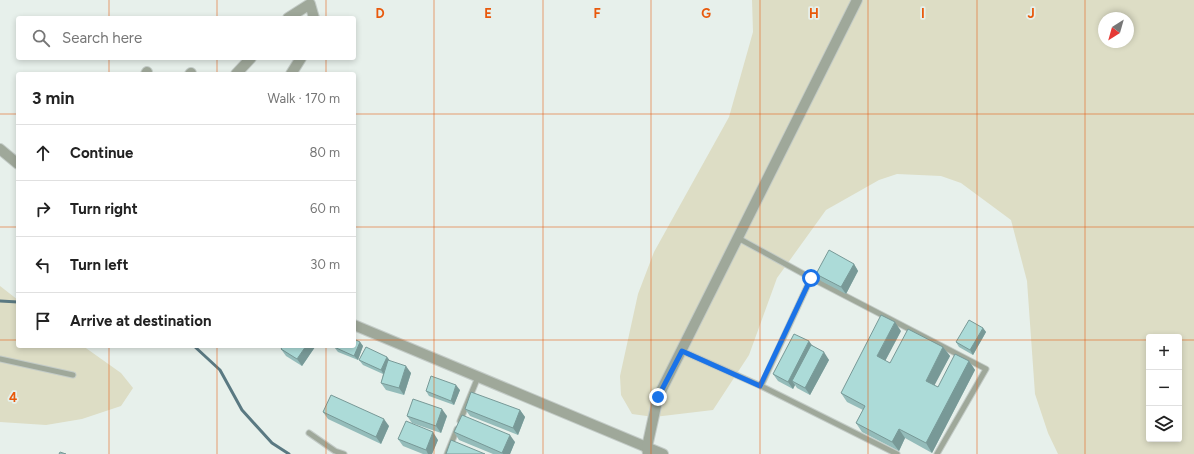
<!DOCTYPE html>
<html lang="en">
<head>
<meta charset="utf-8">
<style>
	:root { --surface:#fff; --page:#f6f6f6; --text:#222; --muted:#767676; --line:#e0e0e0 }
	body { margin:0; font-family:Figtree,sans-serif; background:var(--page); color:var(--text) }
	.controls { position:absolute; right:12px; bottom:12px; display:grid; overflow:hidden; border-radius:4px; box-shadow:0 2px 6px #0003 }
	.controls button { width:36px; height:36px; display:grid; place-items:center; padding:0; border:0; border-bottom:1px solid var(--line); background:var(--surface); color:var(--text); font:20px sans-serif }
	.compass { position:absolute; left:1098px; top:12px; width:36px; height:36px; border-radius:50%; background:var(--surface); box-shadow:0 2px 6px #0003; rotate:217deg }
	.stop { position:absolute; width:12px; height:12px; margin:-9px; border:3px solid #1a73e8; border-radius:50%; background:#fff }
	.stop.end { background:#1a73e8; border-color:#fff; box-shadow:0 1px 4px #0008 }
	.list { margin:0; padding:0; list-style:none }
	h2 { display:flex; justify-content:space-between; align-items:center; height:52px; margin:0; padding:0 16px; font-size:17px }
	h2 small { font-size:13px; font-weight:400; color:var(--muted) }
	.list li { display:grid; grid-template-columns:26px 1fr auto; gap:12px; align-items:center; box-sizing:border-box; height:56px; padding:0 16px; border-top:1px solid var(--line) }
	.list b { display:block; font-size:15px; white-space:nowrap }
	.list em { font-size:13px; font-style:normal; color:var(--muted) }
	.icon { flex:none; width:22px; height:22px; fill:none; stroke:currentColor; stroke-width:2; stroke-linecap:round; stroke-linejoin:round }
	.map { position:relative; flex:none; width:1194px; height:454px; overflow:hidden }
	.search { position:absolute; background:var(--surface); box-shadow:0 2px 6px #0003; left:16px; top:16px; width:340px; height:44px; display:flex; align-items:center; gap:10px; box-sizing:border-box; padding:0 14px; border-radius:4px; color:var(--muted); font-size:15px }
	.panel { position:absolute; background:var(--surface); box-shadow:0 2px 6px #0003; left:16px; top:72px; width:340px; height:276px; border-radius:4px }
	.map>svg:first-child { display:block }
	.green { fill:#ddddc5; fill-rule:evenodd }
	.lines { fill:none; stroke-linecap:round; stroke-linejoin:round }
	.stream { stroke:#5a7982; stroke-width:3 }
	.lane-casing { stroke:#c3cbc7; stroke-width:7 }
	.street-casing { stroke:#c3cbc7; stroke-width:12 }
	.lane { stroke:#9fa89a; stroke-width:5 }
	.street { stroke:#9fa89a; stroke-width:10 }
	.wall { fill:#94bcba }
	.shaded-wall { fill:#789997 }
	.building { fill:#acdbd8; stroke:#789997 }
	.route { stroke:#1a73e8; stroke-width:5 }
	.grid { fill:none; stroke:#e8590c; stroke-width:1; stroke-opacity:0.55 }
	.grid-label { font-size:13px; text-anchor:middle; font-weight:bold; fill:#e8590c; stroke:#e7f0eb; stroke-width:3.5; stroke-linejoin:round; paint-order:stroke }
</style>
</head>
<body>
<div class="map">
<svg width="1194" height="454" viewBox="0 0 1194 454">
	<rect width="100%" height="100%" fill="#e7f0eb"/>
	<g class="green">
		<path d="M 752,0 L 1194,0 L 1194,454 L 1058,454 L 1048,433 L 1035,394 L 1027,281 L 1011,220 L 961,183 L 941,176 L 897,174 L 879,180 L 826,210 L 777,278 L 749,355 L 713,410 L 654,417 L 632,414 L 621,395 L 620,376 L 638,294 L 654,252 L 729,117 L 753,32 ZM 1104,18 L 1128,18 L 1128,42 L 1104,42 ZM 1149,337 L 1179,337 L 1179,439 L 1149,439 Z"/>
		<polygon points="0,286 18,300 18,346 83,346 121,373 133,388 121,406 82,419 46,425 0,422"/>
	</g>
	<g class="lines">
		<g class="stream">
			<polyline points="0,301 18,302"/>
			<polyline points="194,346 220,370 242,410 272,443 289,454"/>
		</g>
		<g class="lane-casing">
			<g id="lane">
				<polyline points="738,238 811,278"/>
				<polyline points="682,351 761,386"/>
				<polyline points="0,359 73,375"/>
				<polyline points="460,421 478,377"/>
				<polyline points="309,433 335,451 344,454"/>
				<polyline points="447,454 457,429"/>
				<polyline points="897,454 761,386 811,278 986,369 937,454"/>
			</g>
		</g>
		<g class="street-casing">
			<g id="street">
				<polyline points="288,18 310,4 314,18"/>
				<polyline points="146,74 147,72"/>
				<polyline points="190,74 191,73"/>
				<polyline points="236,74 251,58"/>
				<polyline points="291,74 301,58"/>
				<polyline points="0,149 18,164"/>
				<polyline points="354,325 663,454"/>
				<polyline points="648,454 647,447 658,397 857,0"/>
			</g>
		</g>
		<use href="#lane" class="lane"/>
		<use href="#street" class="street"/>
	</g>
	<g class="wall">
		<polygon points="854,264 858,271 846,294 821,281 816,274"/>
		<polygon points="983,328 986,332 973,355 959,347 956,342"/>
		<polygon points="901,331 885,361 890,363 943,347 950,356 934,385 938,387 969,361 975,370 932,453 905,438 899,451 862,432 856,423 863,410 847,402 841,393"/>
		<polygon points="360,342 363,346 358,360 338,352 334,347"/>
		<polygon points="812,345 829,360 810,395 797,388 795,385 793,389 778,381 773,374"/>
		<polygon points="283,346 315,346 315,347 302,366 286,356 281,349"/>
		<polygon points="387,357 390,361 411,373 404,395 386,390 381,383 383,374 363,365 359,360"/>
		<polygon points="460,390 454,405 429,396 426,391"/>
		<polygon points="465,409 520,410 525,417 518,435 470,416"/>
		<polygon points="323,412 389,426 381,444 328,419"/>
		<polygon points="407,416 447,416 441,433 412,423"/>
		<polygon points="454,432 515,442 510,454 493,454 459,440"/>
		<polygon points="398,439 438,440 432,454 423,454 403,446"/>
	</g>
	<g class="shaded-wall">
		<polygon points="854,264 858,271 846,294 841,287"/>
		<polygon points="895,322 901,331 883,365 877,356"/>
		<polygon points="983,328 986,332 973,355 970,350"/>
		<polygon points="809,341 814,348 792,381 795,385 793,389 788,382"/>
		<polygon points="360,342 363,346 358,360 354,356"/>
		<polygon points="306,346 315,346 315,347 302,366 297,359"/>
		<polygon points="943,347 950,356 932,390 926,381"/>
		<polygon points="824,352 829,360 810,395 805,388"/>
		<polygon points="387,357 391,362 384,375 381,370"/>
		<polygon points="969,361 975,370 932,453 926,443"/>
		<polygon points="406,366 411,373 404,395 399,388"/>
		<polygon points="456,385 460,390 454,405 451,401"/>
		<polygon points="442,409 447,416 441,433 436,426"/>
		<polygon points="520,410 525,417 518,435 513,428"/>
		<polygon points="384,419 389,426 381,444 376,437"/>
		<polygon points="899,429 905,438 899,451 892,442"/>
		<polygon points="433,432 438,440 432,454 428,454 426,450"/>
		<polygon points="510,435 515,442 510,454 503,454 502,453"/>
	</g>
	<g class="building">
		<polygon points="829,250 854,264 841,287 816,274"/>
		<polygon points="881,315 895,322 877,356 890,363 908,329 943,347 926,381 938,387 955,354 969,361 926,443 899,429 892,442 856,423 865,406 841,393"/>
		<polygon points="969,320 983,328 970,350 956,342"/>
		<polygon points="794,334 809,341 788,382 773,374"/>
		<polygon points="354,339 360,342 354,356 334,347 335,346 354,346"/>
		<polygon points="811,345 824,352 805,388 792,381"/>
		<polygon points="283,346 306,346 297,359 281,349"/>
		<polygon points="366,347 387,357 381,370 359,360"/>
		<polygon points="388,360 406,366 399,388 381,383"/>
		<polygon points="431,376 456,385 451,401 426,391"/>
		<polygon points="471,392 520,410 513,428 465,409"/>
		<polygon points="331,395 384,419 376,437 323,412"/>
		<polygon points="413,399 442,409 436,426 407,416"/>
		<polygon points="462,415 510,435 502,453 454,432"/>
		<polygon points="406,421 433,432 426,450 398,439"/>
		<polygon points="451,440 485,454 446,454"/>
		<polygon points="60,452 66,454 59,454"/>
	</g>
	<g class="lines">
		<polyline class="route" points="658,397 682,351 760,386 811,278"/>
	</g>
	<path class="grid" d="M 109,0 L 109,18M 217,0 L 217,18M 326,0 L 326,18M 434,0 L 434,454M 543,0 L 543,454M 651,0 L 651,454M 760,0 L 760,454M 868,0 L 868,454M 977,0 L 977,454M 1085,0 L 1085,454M 109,58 L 109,74M 217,58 L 217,74M 326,58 L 326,74M 0,114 L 18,114M 354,114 L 1194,114M 0,227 L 18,227M 354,227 L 1194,227M 0,340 L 18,340M 354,340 L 1149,340M 1179,340 L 1194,340M 109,346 L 109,454M 217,346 L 217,454M 326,346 L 326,454"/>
	<g class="grid-label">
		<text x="380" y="18">D</text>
		<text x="488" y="18">E</text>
		<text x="597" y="18">F</text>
		<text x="706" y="18">G</text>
		<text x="814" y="18">H</text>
		<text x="923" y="18">I</text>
		<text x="1031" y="18">J</text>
		<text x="13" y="402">4</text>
	</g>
</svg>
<div class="controls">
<button>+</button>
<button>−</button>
<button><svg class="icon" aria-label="layers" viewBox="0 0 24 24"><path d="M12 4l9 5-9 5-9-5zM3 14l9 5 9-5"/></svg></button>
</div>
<svg class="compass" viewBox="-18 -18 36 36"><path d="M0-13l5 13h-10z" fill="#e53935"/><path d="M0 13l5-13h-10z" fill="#767676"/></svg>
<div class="stop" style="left:811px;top:278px"></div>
<div class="stop end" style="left:658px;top:397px"></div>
<div class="search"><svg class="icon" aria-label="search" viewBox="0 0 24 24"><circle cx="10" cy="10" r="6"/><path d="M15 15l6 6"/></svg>Search here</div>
<section class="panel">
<h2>3 min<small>Walk · 170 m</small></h2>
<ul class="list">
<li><svg class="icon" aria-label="ahead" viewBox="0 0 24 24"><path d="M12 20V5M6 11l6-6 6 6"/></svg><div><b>Continue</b></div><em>80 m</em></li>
<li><svg class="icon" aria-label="right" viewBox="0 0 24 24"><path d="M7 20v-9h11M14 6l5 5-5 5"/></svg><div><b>Turn right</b></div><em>60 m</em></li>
<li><svg class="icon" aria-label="left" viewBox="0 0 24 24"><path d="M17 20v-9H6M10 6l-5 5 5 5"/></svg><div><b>Turn left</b></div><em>30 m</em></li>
<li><svg class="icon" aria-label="arrive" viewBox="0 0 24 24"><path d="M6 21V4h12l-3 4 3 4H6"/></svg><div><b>Arrive at destination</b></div></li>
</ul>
</section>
</div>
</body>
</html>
